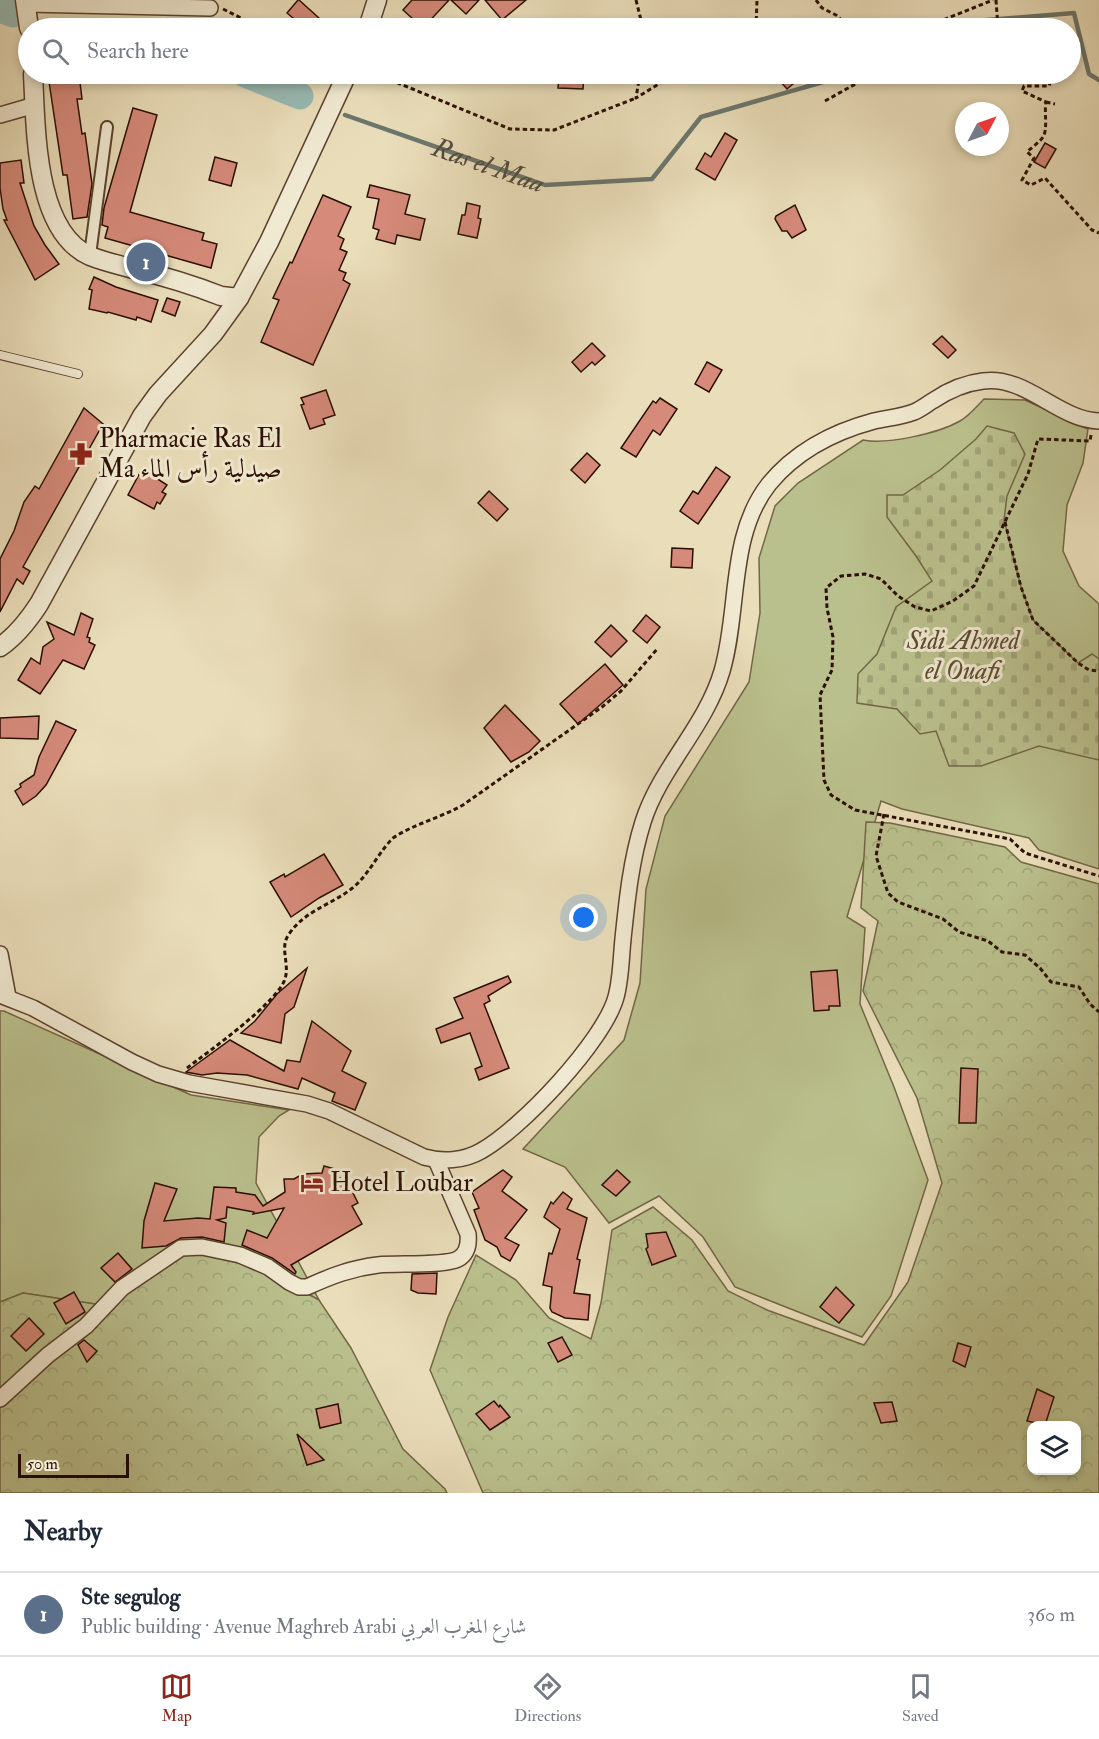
<!DOCTYPE html>
<html lang="en">
<head>
<meta charset="utf-8">
<style>
	:root { --surface:#fff; --page:#f2f2f3; --text:#1f2937; --muted:#747a83; --line:#e0e1e3; --accent:#8f2418 }
	body { margin:0; font-family:"IM FELL Double Pica",Amiri,serif; background:var(--page); color:var(--text) }
	.controls { position:absolute; right:18px; bottom:18px; display:grid; overflow:hidden; border-radius:12px; box-shadow:0 3px 9px #0003 }
	.controls button { width:54px; height:54px; display:grid; place-items:center; padding:0; border:0; border-bottom:2px solid var(--line); background:var(--surface); color:var(--text); font:30px sans-serif }
	.compass { position:absolute; left:955px; top:102px; width:54px; height:54px; border-radius:50%; background:var(--surface); box-shadow:0 3px 9px #0003; rotate:49deg }
	.scale { position:absolute; left:18px; bottom:15px; width:111px; box-sizing:border-box; padding-left:6px; border:3px solid #2b0e00; border-top:0; font-size:16px; line-height:21px; white-space:nowrap; color:#2b0e00; -webkit-text-stroke:4px #f1ead2; paint-order:stroke }
	.you { position:absolute; left:584px; top:918px; width:21px; height:21px; margin:-15px; border:4px solid #fff; border-radius:50%; background:#1a73e8; box-shadow:0 0 0 9px #1a73e833 }
	.badge { display:grid; place-items:center; width:39px; height:39px; border-radius:50%; background:var(--accent); color:#fff; font-size:20px; font-weight:700 }
	.pin { position:absolute; translate:-50% -50%; border:3px solid #fff; box-shadow:0 2px 6px #0006 }
	.list { margin:0; padding:0; list-style:none }
	h2 { display:flex; justify-content:space-between; align-items:center; height:78px; margin:0; padding:0 24px; font-size:26px }
	h2 small { font-size:20px; font-weight:400; color:var(--muted) }
	.list li { display:grid; grid-template-columns:39px 1fr auto; gap:18px; align-items:center; box-sizing:border-box; height:84px; padding:0 24px; border-top:2px solid var(--line) }
	.list b { display:block; font-size:22px; white-space:nowrap }
	.list p { margin:0; font-size:20px; white-space:nowrap; color:var(--muted) }
	.list em { font-size:20px; font-style:normal; color:var(--muted) }
	.icon { flex:none; width:33px; height:33px; fill:none; stroke:currentColor; stroke-width:2; stroke-linecap:round; stroke-linejoin:round }
	.map { position:relative; flex:none; width:1099px; height:1493px; overflow:hidden }
	.search { position:absolute; background:var(--surface); box-shadow:0 3px 9px #0003; left:18px; right:18px; top:18px; height:66px; display:flex; align-items:center; gap:15px; box-sizing:border-box; padding:0 21px; border-radius:33px; color:var(--muted); font-size:22px }
	.sheet { height:162px; background:var(--surface) }
	nav { display:flex; justify-content:space-around; align-items:center; box-sizing:border-box; height:84px; border-top:2px solid var(--line); background:var(--surface); font-size:16px; color:var(--muted) }
	nav a { display:grid; justify-items:center; gap:3px }
	nav .on { color:var(--accent) }
	.map>svg:first-child { display:block }
	.green { fill:#bac08d; stroke:#726746; stroke-width:1.5 }
	.forest { fill:url(#forest-crowns); stroke:#726746; stroke-width:1.5; fill-rule:evenodd }
	.cemetery { fill:url(#cemetery-stones); stroke:#726746; stroke-width:1.5 }
	.lines { fill:none; stroke-linecap:round; stroke-linejoin:round }
	.stream { stroke:#6c766d; stroke-width:4.5 }
	.river { stroke:#98bbb5; stroke-width:27 }
	.building { fill:#d68a7a; stroke:#2b0e00; stroke-width:1.5 }
	.service-casing { stroke:#5b422e; stroke-width:10 }
	.pedestrian-casing { stroke:#5b422e; stroke-width:14 }
	.minor-casing { stroke:#5b422e; stroke-width:18 }
	.tertiary-casing { stroke:#5b422e; stroke-width:21 }
	.path { stroke:#2b0e00; stroke-width:3; stroke-dasharray:4.5 3; stroke-linecap:butt }
	.service { stroke:#f1ead2; stroke-width:8 }
	.pedestrian { stroke:#f1ead2; stroke-width:10 }
	.minor { stroke:#f1ead2; stroke-width:15 }
	.tertiary { stroke:#f1ead2; stroke-width:18 }
	.labels { text-anchor:middle; dominant-baseline:central; stroke-width:6; stroke-linejoin:round; paint-order:stroke }
	.poi-label { font-size:26px; fill:#2b0e00; stroke:#f1ead2; text-anchor:start }
	.park-label { font-size:26px; font-style:italic; fill:#5d4c31; stroke:#f1ead2 }
	.water-label { font-size:27px; font-style:italic; fill:#514b3f; stroke:#f1ead2 }
</style>
</head>
<body>
<div class="map">
<svg width="1099" height="1493" viewBox="0 0 1099 1493">
	<defs>
		<pattern id="forest-crowns" width="20" height="18" patternUnits="userSpaceOnUse" patternTransform="scale(1.5)"><rect width="20" height="18" fill="#bac08d"/><path d="M2 6a3 3 0 1 1 6 0M12 15a3 3 0 1 1 6 0" fill="none" stroke="#a0a478"/></pattern>
		<pattern id="cemetery-stones" width="16" height="16" patternUnits="userSpaceOnUse" patternTransform="scale(1.5)"><rect width="16" height="16" fill="#bac08d"/><path d="M2 7V4a2 2 0 0 1 4 0v3zM10 15v-3a2 2 0 0 1 4 0v3z" fill="#a0a478"/></pattern>
	</defs>
	<rect width="100%" height="100%" fill="#eadeba"/>
	<filter id="stains"><feTurbulence type="fractalNoise" baseFrequency=".00333" numOctaves="4"/><feColorMatrix values="0 0 0 0 .2 0 0 0 0 .09 0 0 0 0 .02 0 0 0 .5 -.17"/></filter>
	<radialGradient id="worn" r=".72"><stop offset=".6" stop-color="#630" stop-opacity="0"/><stop offset="1" stop-color="#630" stop-opacity=".3"/></radialGradient>
	<g class="green">
		<path d="M 984,399 L 1025,400 L 1088,429 L 1083,463 L 1067,505 L 1063,551 L 1079,586 L 1099,604 L 1099,869 L 1039,850 L 1029,838 L 902,809 L 881,801 L 847,917 L 865,928 L 860,1004 L 894,1087 L 928,1180 L 891,1296 L 862,1337 L 735,1287 L 703,1237 L 659,1196 L 609,1223 L 565,1167 L 523,1149 L 624,1040 L 640,983 L 646,889 L 665,816 L 749,682 L 760,613 L 759,558 L 775,506 L 798,483 L 863,440 C 887,445 939,433 960,421 C 969,416 977,406 984,399 Z"/>
		<polygon points="0,1011 4,1011 191,1095 289,1110 279,1116 259,1137 256,1183 319,1300 251,1263 108,1306 23,1293 0,1302"/>
	</g>
	<g class="forest">
		<path d="M 866,822 L 890,823 L 1005,847 L 1021,862 L 1099,884 L 1099,1493 L 483,1493 L 430,1370 L 448,1317 L 476,1255 L 516,1280 L 549,1318 L 591,1339 L 601,1303 L 612,1230 L 653,1207 L 692,1240 L 728,1291 L 767,1310 L 864,1345 L 908,1282 L 942,1183 L 917,1098 L 863,991 L 878,921 L 861,908 ZM 1032,1426 L 1076,1426 L 1076,1470 L 1032,1470 Z"/>
		<polygon points="191,1251 251,1263 319,1300 351,1348 403,1449 445,1489 447,1493 0,1493 0,1302 23,1293 108,1306 137,1284"/>
	</g>
	<polygon class="cemetery" points="987,426 1014,433 1025,454 1007,496 1004,520 1021,587 1033,620 1078,663 1092,654 1099,659 1099,760 1039,746 981,766 949,766 936,731 920,734 897,709 857,703 858,674 877,654 896,607 932,581 916,556 887,517 887,495 903,495 940,470 976,439"/>
	<g class="lines">
		<g class="stream">
			<polyline points="969,28 987,20 1074,13 1089,74 1099,80"/>
			<path id="s1" d="M 345,115 L 545,185 L 652,179 L 701,117 L 851,74"/>
		</g>
		<g class="river">
			<polyline points="0,9 13,14"/>
			<polyline points="245,74 300,96"/>
		</g>
	</g>
	<g class="building">
		<polygon points="298,0 299,0 330,28 305,28 287,13"/>
		<polygon points="412,0 449,0 423,28 403,10"/>
		<polygon points="451,0 479,0 466,14"/>
		<polygon points="485,0 526,0 502,20"/>
		<polygon points="57,74 79,74 82,99 77,99 82,134 85,133 92,184 87,217 73,219 67,175 63,175 48,75"/>
		<polygon points="559,74 584,74 583,89 558,88"/>
		<polygon points="774,74 805,74 787,89"/>
		<polygon points="133,108 157,115 130,212 204,233 202,240 217,244 211,268 105,238 108,227 102,225 104,208"/>
		<polygon points="725,133 737,140 715,180 696,169 705,153 711,157"/>
		<polygon points="1045,143 1056,149 1045,168 1034,162"/>
		<polygon points="215,157 237,163 231,186 209,180"/>
		<polygon points="21,160 24,183 20,183 34,226 45,245 59,264 35,280 4,220 7,220 3,209 0,188 0,163"/>
		<polygon points="370,185 410,195 405,214 425,219 420,240 397,235 395,244 376,239 379,230 373,228 379,199 367,197"/>
		<polygon points="323,195 351,207 338,236 344,239 340,249 347,252 339,270 346,273 343,280 350,284 313,365 261,342 279,300 273,298 290,262 292,263"/>
		<polygon points="467,203 480,206 478,218 481,219 477,238 458,234 462,215 465,215"/>
		<polygon points="795,205 806,230 792,238 787,231 782,231 775,219 776,216"/>
		<polygon points="94,277 116,287 158,300 151,322 137,317 136,320 108,312 107,313 89,309 92,290 89,289"/>
		<polygon points="167,298 180,302 175,316 162,311"/>
		<polygon points="942,336 956,350 948,358 933,344"/>
		<polygon points="592,343 605,356 595,365 592,362 581,372 572,362"/>
		<polygon points="707,362 722,370 709,392 695,384"/>
		<polygon points="326,390 335,415 323,419 325,424 310,429 301,405 304,404 301,398"/>
		<polygon points="660,398 677,409 660,435 653,430 636,457 621,448 653,401 656,403"/>
		<polygon points="84,408 103,424 23,567 30,571 23,584 17,579 0,612 0,559 14,531 24,502 35,486 39,489"/>
		<polygon points="587,453 600,465 585,483 571,470"/>
		<polygon points="716,467 730,477 698,524 680,511 693,491 698,494"/>
		<polygon points="142,469 167,485 162,492 166,494 160,504 157,502 154,509 128,495"/>
		<polygon points="489,491 508,509 497,521 478,503"/>
		<polygon points="672,548 693,549 692,568 671,567"/>
		<polygon points="81,613 93,619 87,637 90,638 89,642 95,645 84,669 63,660 40,694 18,680 31,658 40,664 43,647 54,639 47,622 74,635"/>
		<polygon points="646,615 660,627 647,643 633,631"/>
		<polygon points="611,625 627,641 611,657 595,642"/>
		<polygon points="605,664 623,685 578,724 560,704"/>
		<polygon points="505,705 540,741 529,752 511,762 484,728"/>
		<polygon points="39,716 38,739 0,738 0,718"/>
		<polygon points="56,721 76,730 46,785 36,796 23,805 15,791 21,787 20,784 34,775 39,757"/>
		<polygon points="324,854 343,885 319,898 291,917 270,882 284,874 285,877"/>
		<polygon points="307,968 294,1007 285,1014 281,1043 241,1033 255,1021 277,994"/>
		<polygon points="837,970 840,1006 829,1006 829,1010 814,1011 811,972"/>
		<polygon points="508,976 511,982 488,996 490,1001 484,1004 509,1068 479,1080 475,1069 482,1066 470,1033 441,1043 436,1029 463,1018 454,998"/>
		<polygon points="312,1021 351,1051 342,1071 366,1083 355,1110 332,1101 335,1093 302,1078 298,1089 247,1075 217,1073 202,1075 186,1072 230,1040 284,1071 287,1060 300,1062"/>
		<polygon points="961,1068 978,1069 976,1123 959,1123"/>
		<polygon points="324,1166 335,1169 333,1176 340,1178 343,1183 347,1181 358,1203 352,1206 362,1224 291,1265 296,1272 295,1274 272,1258 242,1245 247,1230 267,1238 284,1208 253,1214 254,1212 227,1207 226,1218 217,1220 226,1223 224,1242 202,1237 181,1238 166,1246 142,1248 144,1221 155,1183 177,1189 164,1221 198,1218 210,1219 214,1187 236,1188 236,1192 255,1195 263,1206 285,1192 284,1179 294,1179 303,1174 322,1173"/>
		<polygon points="503,1170 512,1177 502,1191 527,1210 505,1238 519,1245 510,1261 501,1256 497,1247 485,1240 474,1210 479,1208 472,1192"/>
		<polygon points="617,1170 630,1182 616,1196 602,1185"/>
		<polygon points="563,1192 572,1199 567,1209 587,1218 577,1259 580,1260 574,1293 590,1295 588,1320 565,1318 552,1312 550,1308 552,1287 543,1285 549,1253 552,1254 560,1229 544,1217 551,1202 553,1204"/>
		<polygon points="666,1232 676,1256 652,1265 646,1249 648,1247 646,1234"/>
		<polygon points="118,1253 132,1269 115,1282 101,1268"/>
		<polygon points="437,1273 436,1294 418,1293 411,1290 412,1274"/>
		<polygon points="836,1287 854,1305 839,1323 820,1307"/>
		<polygon points="74,1292 85,1312 66,1324 54,1303"/>
		<polygon points="29,1318 44,1334 26,1351 11,1336"/>
		<polygon points="562,1337 572,1355 558,1362 548,1343"/>
		<polygon points="84,1340 97,1351 87,1362 78,1345"/>
		<polygon points="958,1343 971,1347 965,1367 953,1361"/>
		<polygon points="1037,1389 1054,1397 1045,1425 1027,1421"/>
		<polygon points="494,1401 499,1407 500,1405 510,1417 490,1430 476,1414"/>
		<polygon points="892,1402 897,1421 881,1423 874,1403"/>
		<polygon points="338,1404 341,1423 320,1428 316,1409"/>
		<polygon points="297,1434 324,1460 307,1465"/>
	</g>
	<g class="lines">
		<g class="service-casing">
			<polyline id="service" points="0,355 78,374"/>
		</g>
		<g class="pedestrian-casing">
			<polyline id="pedestrian" points="90,255 107,127"/>
		</g>
		<g class="minor-casing">
			<g id="minor">
				<polyline points="26,4 210,8"/>
				<polyline points="0,115 35,105"/>
				<polyline points="0,954 8,997"/>
				<path d="M 0,995 L 33,1008 L 132,1062 L 158,1074 L 189,1083 L 307,1104 L 329,1111 L 424,1157 C 442,1162 464,1161 481,1151 C 521,1129 604,1041 616,997 C 621,979 621,958 623,939 C 627,900 631,860 643,822 C 660,768 706,726 722,671 C 740,609 728,536 769,484 C 796,451 833,432 874,421 C 887,418 901,417 914,412 C 921,409 927,404 934,400 C 949,390 966,383 983,381 C 1026,375 1058,420 1099,421"/>
				<path d="M 0,1399 L 48,1355 L 86,1326 L 122,1288 L 181,1248 L 202,1247 L 240,1255 L 268,1267 L 289,1282 L 299,1287 L 307,1287 C 331,1276 352,1268 378,1265 C 397,1263 444,1266 458,1259 C 467,1254 469,1244 468,1234 L 436,1160"/>
			</g>
		</g>
		<g class="tertiary-casing">
			<g id="tertiary">
				<polyline points="25,0 29,28"/>
				<polyline points="368,28 377,0"/>
				<path d="M 33,74 C 36,127 34,231 90,256 C 105,262 119,265 134,269 C 163,276 193,285 221,296 L 239,298"/>
				<path d="M 0,647 C 16,636 28,621 39,604 L 142,416 L 158,394 L 213,334 L 239,298 L 269,242 L 347,74"/>
			</g>
		</g>
		<g class="path">
			<polyline points="636,0 643,28"/>
			<polyline points="816,0 822,8 836,15 850,28"/>
			<polyline points="996,0 998,28"/>
			<polyline points="223,9 261,28"/>
			<polyline points="756,28 757,0"/>
			<polyline points="923,28 993,0"/>
			<polyline points="376,74 510,129 554,130 636,98"/>
			<polyline points="640,74 636,98 675,74"/>
			<path d="M 1053,74 L 1049,86 L 1024,86 L 1022,91 L 1046,102 C 1044,113 1048,129 1043,137 C 1039,143 1032,147 1027,152 L 1034,158 L 1022,180 L 1031,185 L 1045,178 L 1092,230 L 1099,233"/>
			<polyline points="825,101 866,78 867,74"/>
			<polyline points="1046,102 1055,104"/>
			<polyline points="1091,435 1090,441 1038,439 1028,474 974,586 953,601 931,611 915,607 898,596 881,579 865,574 841,576 826,588 827,608 833,637 832,670 820,695 824,780 831,795 855,810 1010,839 1025,853 1099,876"/>
			<polyline points="1005,522 1021,587 1033,620 1078,663 1089,670 1099,671"/>
			<polyline points="884,814 876,856 888,893 898,902 943,919 959,932 988,941 1002,952 1025,955 1040,968 1051,982 1079,987 1090,1004 1099,1012"/>
			<path d="M 187,1068 C 208,1052 278,1002 285,979 C 290,963 279,948 289,934 C 306,909 335,904 356,885 C 370,872 379,852 393,838 C 414,824 440,818 463,805 L 602,707 L 621,691 L 658,648"/>
		</g>
		<use href="#service" class="service"/>
		<use href="#pedestrian" class="pedestrian"/>
		<use href="#minor" class="minor"/>
		<use href="#tertiary" class="tertiary"/>
	</g>
	<defs>
		<g id="pharmacy-bare" transform="scale(1.8)"><path d="M-2-6h4v4h4v4h-4v4h-4v-4h-4v-4h4Z" fill="#8f2418" stroke="#f1ead2" stroke-width="2.5" paint-order="stroke"/></g>
		<g id="hotel-bare" transform="scale(1.8)"><path d="M-6-4.5h1.5V1H6V5H4.5V3h-9V5H-6ZM-4 0a1.8 1.8 0 1 1 3.6 0ZM.5 0V-2.5h3Q6-2.5 6 0Z" fill="#8f2418" stroke="#f1ead2" stroke-width="2.5" paint-order="stroke"/></g>
	</defs>
	<g fill-rule="evenodd">
		<use href="#pharmacy-bare" x="81" y="454"/>
		<use href="#hotel-bare" x="312" y="1183"/>
	</g>
	<g class="labels">
		<g class="poi-label">
			<text x="99" y="439">Pharmacie Ras El<tspan x="99" dy="30">Ma صيدلية رأس الماء</tspan></text>
			<text x="330" y="1183">Hotel Loubar</text>
		</g>
		<g class="park-label">
			<text x="963" y="641">Sidi Ahmed<tspan x="963" dy="30">el Ouafi</tspan></text>
		</g>
		<g class="water-label">
			<text stroke="none"><textPath href="#s1" startOffset="152">Ras el Maa</textPath></text>
		</g>
	</g>
	<rect width="100%" height="100%" filter="url(#stains)"/>
	<rect width="100%" height="100%" fill="url(#worn)"/>
</svg>
<div class="controls">
<button><svg class="icon" aria-label="layers" viewBox="0 0 24 24"><path d="M12 4l9 5-9 5-9-5zM3 14l9 5 9-5"/></svg></button>
</div>
<svg class="compass" viewBox="-18 -18 36 36"><path d="M0-13l5 13h-10z" fill="#e53935"/><path d="M0 13l5-13h-10z" fill="#747a83"/></svg>
<div class="scale">50 m</div>
<div class="you"></div>
<div class="pin badge" style="left:146px;top:262px;background:#5c6f8a">1</div>
<div class="search"><svg class="icon" aria-label="search" viewBox="0 0 24 24"><circle cx="10" cy="10" r="6"/><path d="M15 15l6 6"/></svg>Search here</div>
</div>
<section class="sheet">
<h2>Nearby<small></small></h2>
<ul class="list">
<li><span class="badge" style="background:#5c6f8a">1</span><div><b>Ste segulog</b><p>Public building · Avenue Maghreb Arabi شارع المغرب العربي</p></div><em>360 m</em></li>
</ul>
</section>
<nav>
<a class="on"><svg class="icon" aria-label="map" viewBox="0 0 24 24"><path d="M3 6l6-2 6 2 6-2v14l-6 2-6-2-6 2zM9 4v14M15 6v14"/></svg>Map</a>
<a><svg class="icon" aria-label="directions" viewBox="0 0 24 24"><path d="M12 3l9 9-9 9-9-9zM9 14v-3h6M13 9l2 2-2 2"/></svg>Directions</a>
<a><svg class="icon" aria-label="saved" viewBox="0 0 24 24"><path d="M7 4h10v16l-5-4-5 4z"/></svg>Saved</a>
</nav>
</body>
</html>
